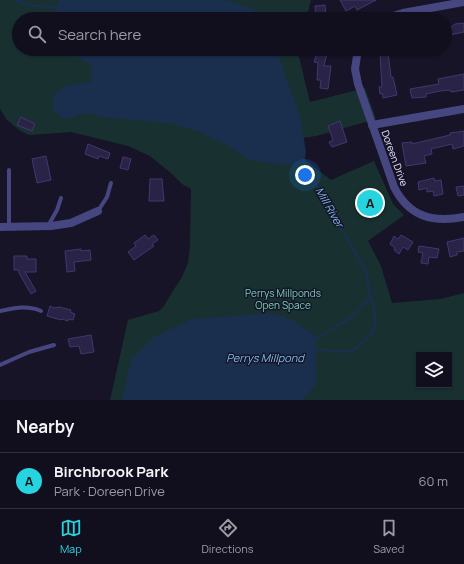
<!DOCTYPE html>
<html lang="en">
<head>
<meta charset="utf-8">
<style>
	:root { --surface:#110f1e; --page:#1e1d2b; --text:#f1f3f6; --muted:#9c9ca4; --line:#302f3c; --accent:#26d4e0 }
	body { margin:0; font-family:Manrope,sans-serif; background:var(--page); color:var(--text) }
	.controls { position:absolute; right:12px; bottom:12px; display:grid; overflow:hidden; border-radius:0px; box-shadow:0 1px 3px #0004 }
	.controls button { width:36px; height:36px; display:grid; place-items:center; padding:0; border:0; border-bottom:1px solid var(--line); background:var(--surface); color:var(--text); font:20px sans-serif }
	.you { position:absolute; left:305px; top:175px; width:14px; height:14px; margin:-10px; border:3px solid #fff; border-radius:50%; background:#1a73e8; box-shadow:0 0 0 6px #1a73e833 }
	.badge { display:grid; place-items:center; width:26px; height:26px; border-radius:50%; background:var(--accent); color:#111; font-size:13px; font-weight:700 }
	.pin { position:absolute; translate:-50% -50%; border:2px solid #fff; box-shadow:0 1px 4px #0006 }
	.list { margin:0; padding:0; list-style:none }
	h2 { display:flex; justify-content:space-between; align-items:center; height:52px; margin:0; padding:0 16px; font-size:17px }
	h2 small { font-size:13px; font-weight:400; color:var(--muted) }
	.list li { display:grid; grid-template-columns:26px 1fr auto; gap:12px; align-items:center; box-sizing:border-box; height:56px; padding:0 16px; border-top:1px solid var(--line) }
	.list b { display:block; font-size:15px; white-space:nowrap }
	.list p { margin:0; font-size:13px; white-space:nowrap; color:var(--muted) }
	.list em { font-size:13px; font-style:normal; color:var(--muted) }
	.icon { flex:none; width:22px; height:22px; fill:none; stroke:currentColor; stroke-width:2; stroke-linecap:round; stroke-linejoin:round }
	.map { position:relative; flex:none; width:464px; height:400px; overflow:hidden }
	.search { position:absolute; background:var(--surface); box-shadow:0 1px 3px #0004; left:12px; right:12px; top:12px; height:44px; display:flex; align-items:center; gap:10px; box-sizing:border-box; padding:0 14px; border-radius:22px; color:var(--muted); font-size:15px }
	.sheet { height:108px; background:var(--surface) }
	nav { display:flex; justify-content:space-around; align-items:center; box-sizing:border-box; height:56px; border-top:1px solid var(--line); background:var(--surface); font-size:11px; color:var(--muted) }
	nav a { display:grid; justify-items:center; gap:2px }
	nav .on { color:var(--accent) }
	.map>svg:first-child { display:block }
	.green { fill:#183130; fill-rule:evenodd }
	.water { fill:#192f4d }
	.lines { fill:none; stroke-linecap:round; stroke-linejoin:round }
	.stream { stroke:#192f4d; stroke-width:2.5 }
	.building { fill:#292347; stroke:#41386f }
	.lane { stroke:#464681; stroke-width:4 }
	.street { stroke:#464681; stroke-width:8 }
	.labels { text-anchor:middle; dominant-baseline:central; stroke-width:3; stroke-linejoin:round; paint-order:stroke }
	.street-label { font-size:10px; fill:#e2e0fb; stroke:#171428 }
	.park-label { font-size:10px; fill:#75d2b7; stroke:#171428 }
	.water-label { font-size:11px; font-style:italic; fill:#7cbcec; stroke:#171428 }
</style>
</head>
<body>
<div class="map">
<svg width="464" height="400" viewBox="0 0 464 400">
	<rect width="100%" height="100%" fill="#171428"/>
	<path class="green" d="M 0,0 L 311,0 L 306,19 L 19,19 L 19,49 L 297,49 L 310,102 L 365,88 L 376,119 L 316,136 L 295,139 L 294,150 L 314,167 L 331,180 L 374,161 L 393,204 L 404,215 L 368,241 L 381,266 L 392,303 L 441,299 L 464,293 L 464,400 L 110,400 L 128,320 L 159,311 L 164,306 L 171,294 L 182,277 L 188,263 L 190,244 L 191,189 L 182,184 L 172,174 L 150,156 L 128,146 L 71,132 L 29,135 L 19,130 L 7,120 L 0,109 ZM 419,355 L 449,355 L 449,385 L 419,385 Z"/>
	<g class="water">
		<polygon points="59,0 225,0 255,10 264,19 55,19"/>
		<path d="M 68,49 L 276,49 L 300,116 L 306,152 L 304,163 L 294,165 L 284,165 L 249,160 L 227,145 L 199,132 L 173,124 L 104,117 L 84,113 L 72,118 L 63,119 L 54,111 L 52,103 L 56,93 L 67,85 L 92,82 L 91,66 C 84,59 73,57 68,49 Z"/>
		<polygon points="271,313 293,320 316,337 316,384 303,400 122,400 131,360 155,336 193,319"/>
	</g>
	<g class="lines">
		<g class="stream">
			<polyline points="15,0 32,6 57,7 60,8"/>
			<polyline points="301,161 304,163 366,272 370,297 352,317 315,339"/>
			<path d="M 313,350 L 316,349 C 326,350 344,354 353,350 C 356,349 359,346 361,344 C 378,331 378,316 370,297"/>
		</g>
	</g>
	<g class="building">
		<polygon points="340,0 376,0 357,10 355,6 346,11"/>
		<polygon points="325,5 326,19 316,19 315,6"/>
		<polygon points="464,23 464,32 445,36 445,32 455,24"/>
		<polygon points="318,49 328,49 324,66 331,66 328,89 320,88 321,80 317,80 318,63 314,62"/>
		<polygon points="388,53 391,77 393,77 397,95 383,98 383,94 380,94 379,87 382,87 380,54"/>
		<polygon points="464,74 464,90 451,92 450,90 440,91 426,94 426,97 412,98 410,89 439,84 438,79"/>
		<polygon points="21,117 35,124 32,131 17,125"/>
		<polygon points="340,121 347,142 332,147 329,142 333,140 328,126"/>
		<polygon points="464,131 464,146 453,149 452,144 431,149 432,154 424,156 426,163 406,166 402,143 412,142 412,144 450,135 450,133"/>
		<polygon points="88,144 110,153 108,159 99,156 98,159 85,154"/>
		<polygon points="46,156 51,180 37,183 32,159"/>
		<polygon points="123,157 131,159 128,170 120,168"/>
		<polygon points="434,178 435,181 441,180 443,194 434,196 433,191 427,192 427,188 419,190 418,182"/>
		<polygon points="150,179 162,179 164,201 149,201"/>
		<polygon points="464,186 464,195 458,196 456,187"/>
		<polygon points="145,235 148,239 154,235 158,240 152,244 154,246 134,260 128,252 136,246 134,243"/>
		<polygon points="401,235 413,242 408,250 403,247 399,254 394,250 395,248 390,244 394,236 398,239"/>
		<polygon points="464,238 464,251 457,252 457,255 450,257 447,242"/>
		<polygon points="419,246 439,249 437,258 429,257 428,264 421,263 423,253 418,252"/>
		<polygon points="81,249 81,251 90,250 91,260 74,262 75,271 67,272 65,251"/>
		<polygon points="14,256 27,256 27,259 36,259 36,272 25,272 36,291 31,294 19,273 19,270 14,270"/>
		<polygon points="50,306 54,308 59,307 71,310 70,312 75,314 73,320 68,319 68,321 62,319 61,320 47,316"/>
		<polygon points="91,335 94,352 81,354 79,346 70,347 68,339"/>
	</g>
	<g class="lines">
		<g class="lane">
			<polyline points="9,170 9,227"/>
			<polyline points="98,211 107,197 111,183"/>
			<polyline points="48,226 57,210 61,198"/>
			<path d="M 0,311 C 15,308 27,305 41,311"/>
			<polyline points="0,365 29,352 54,345"/>
		</g>
		<g class="street">
			<polyline points="383,19 403,13 464,2"/>
			<path d="M 358,49 L 355,69 L 358,84 L 394,187 C 409,217 433,223 464,217"/>
			<polyline points="372,125 464,109"/>
			<polyline points="0,227 51,226 71,223 98,211"/>
		</g>
	</g>
	<g class="labels">
		<g class="street-label">
			<text transform="translate(395 158) rotate(70)">Doreen Drive</text>
		</g>
		<g class="park-label">
			<text x="283" y="293">Perrys Millponds<tspan x="283" dy="12">Open Space</tspan></text>
		</g>
		<g class="water-label">
			<text transform="translate(330 207) rotate(60)">Mill River</text>
			<text x="265" y="357">Perrys Millpond</text>
		</g>
	</g>
</svg>
<div class="controls">
<button><svg class="icon" aria-label="layers" viewBox="0 0 24 24"><path d="M12 4l9 5-9 5-9-5zM3 14l9 5 9-5"/></svg></button>
</div>
<div class="you"></div>
<div class="pin badge" style="left:370px;top:203px">A</div>
<div class="search"><svg class="icon" aria-label="search" viewBox="0 0 24 24"><circle cx="10" cy="10" r="6"/><path d="M15 15l6 6"/></svg>Search here</div>
</div>
<section class="sheet">
<h2>Nearby<small></small></h2>
<ul class="list">
<li><span class="badge">A</span><div><b>Birchbrook Park</b><p>Park · Doreen Drive</p></div><em>60 m</em></li>
</ul>
</section>
<nav>
<a class="on"><svg class="icon" aria-label="map" viewBox="0 0 24 24"><path d="M3 6l6-2 6 2 6-2v14l-6 2-6-2-6 2zM9 4v14M15 6v14"/></svg>Map</a>
<a><svg class="icon" aria-label="directions" viewBox="0 0 24 24"><path d="M12 3l9 9-9 9-9-9zM9 14v-3h6M13 9l2 2-2 2"/></svg>Directions</a>
<a><svg class="icon" aria-label="saved" viewBox="0 0 24 24"><path d="M7 4h10v16l-5-4-5 4z"/></svg>Saved</a>
</nav>
</body>
</html>
